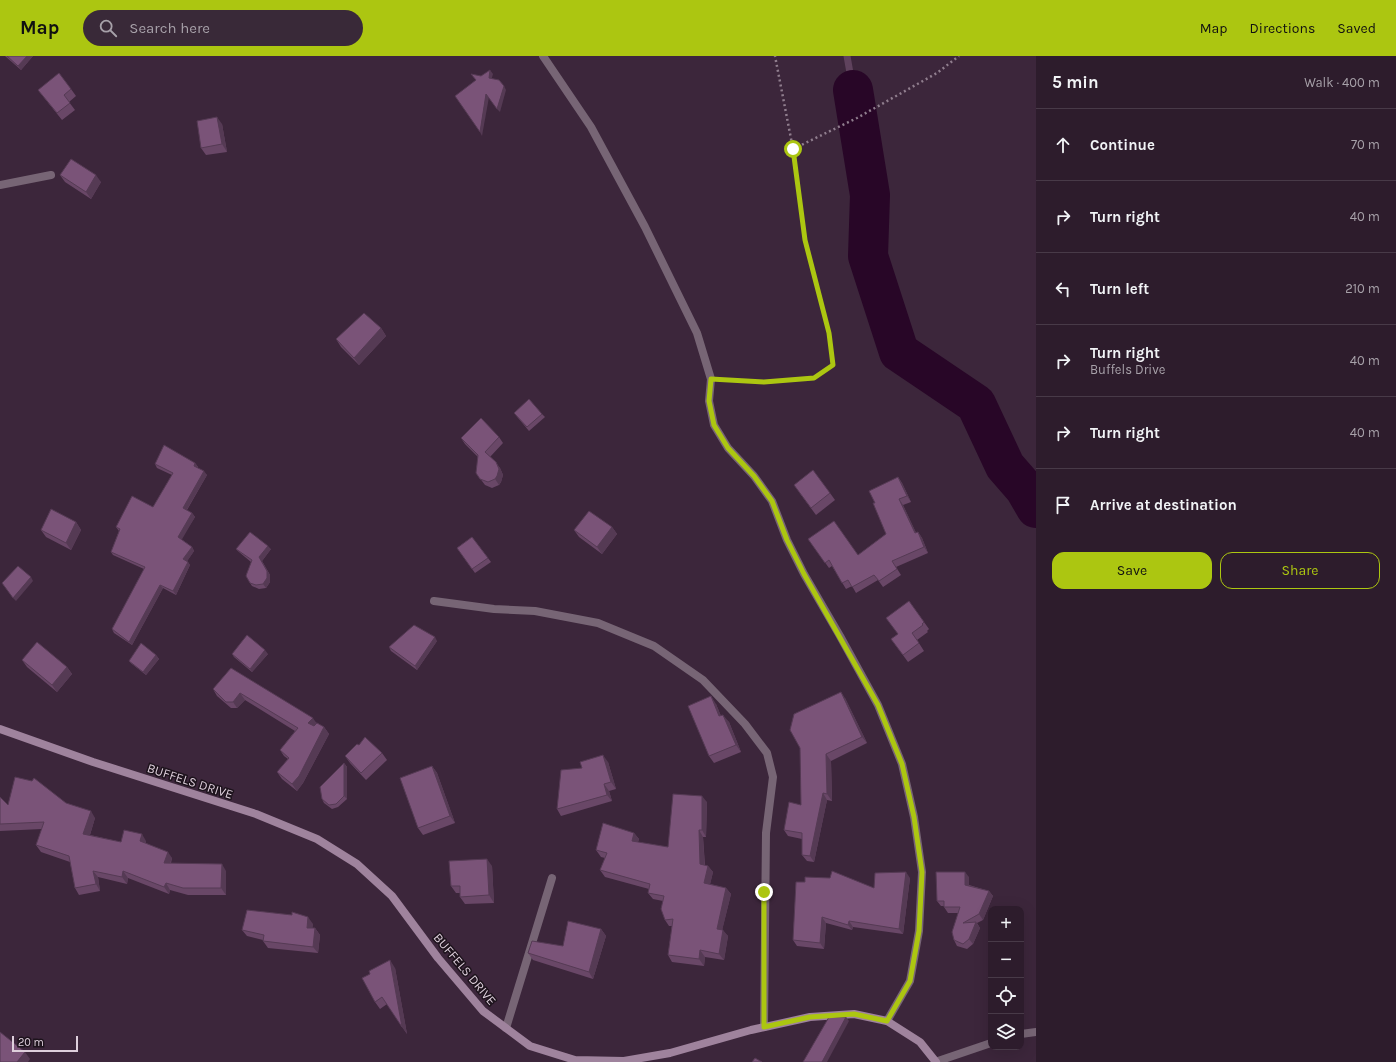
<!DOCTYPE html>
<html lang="en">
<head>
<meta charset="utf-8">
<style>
	:root { --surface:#2d1c2c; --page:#392938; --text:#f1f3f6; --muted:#a7a1a9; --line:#483a48; --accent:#acc611 }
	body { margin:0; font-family:Karla,sans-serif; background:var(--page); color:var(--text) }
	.controls { position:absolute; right:12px; bottom:12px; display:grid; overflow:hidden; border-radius:8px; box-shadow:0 4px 16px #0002 }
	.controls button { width:36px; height:36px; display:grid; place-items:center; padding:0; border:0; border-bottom:1px solid var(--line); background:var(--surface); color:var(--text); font:20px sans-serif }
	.scale { position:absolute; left:12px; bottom:10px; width:66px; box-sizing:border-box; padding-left:4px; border:2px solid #decfdc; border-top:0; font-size:11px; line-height:14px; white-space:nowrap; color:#decfdc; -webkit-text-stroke:3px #1d131c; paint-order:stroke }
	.stop { position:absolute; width:12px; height:12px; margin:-9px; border:3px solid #acc611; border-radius:50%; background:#fff }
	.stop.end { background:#acc611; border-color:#fff; box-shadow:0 1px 4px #0008 }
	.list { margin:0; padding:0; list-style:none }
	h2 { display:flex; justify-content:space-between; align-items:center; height:52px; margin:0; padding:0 16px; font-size:17px }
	h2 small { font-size:13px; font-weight:400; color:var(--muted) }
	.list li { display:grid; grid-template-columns:26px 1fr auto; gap:12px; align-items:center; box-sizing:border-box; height:72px; padding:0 16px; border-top:1px solid var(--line) }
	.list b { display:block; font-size:15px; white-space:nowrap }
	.list p { margin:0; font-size:13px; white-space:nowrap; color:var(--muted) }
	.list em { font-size:13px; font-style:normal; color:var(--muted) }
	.actions { display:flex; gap:8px; padding:12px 16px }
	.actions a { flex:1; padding:9px 0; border:1px solid var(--accent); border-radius:12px; text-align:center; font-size:14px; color:var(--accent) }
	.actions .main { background:var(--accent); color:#111 }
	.icon { flex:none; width:22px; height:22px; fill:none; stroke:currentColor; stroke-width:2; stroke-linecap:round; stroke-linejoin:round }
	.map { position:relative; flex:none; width:1036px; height:1006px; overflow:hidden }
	header { display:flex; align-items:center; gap:24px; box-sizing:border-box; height:56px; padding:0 20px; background:var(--accent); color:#111 }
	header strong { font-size:19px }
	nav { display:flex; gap:22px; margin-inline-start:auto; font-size:14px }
	.search { width:280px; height:36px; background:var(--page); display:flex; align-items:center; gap:10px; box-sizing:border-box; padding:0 14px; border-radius:22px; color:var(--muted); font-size:15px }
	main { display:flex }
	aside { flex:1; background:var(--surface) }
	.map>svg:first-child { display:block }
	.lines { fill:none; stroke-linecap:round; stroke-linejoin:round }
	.stream { stroke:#5f425d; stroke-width:7 }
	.river { stroke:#280627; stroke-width:40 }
	.path { stroke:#907e8e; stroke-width:2.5; stroke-dasharray:2 3; stroke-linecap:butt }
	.street { stroke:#776575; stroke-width:8 }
	.secondary { stroke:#9f839d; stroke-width:8 }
	.wall { fill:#694767 }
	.shaded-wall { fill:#553a54 }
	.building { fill:#7a5378; stroke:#553a54 }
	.route { stroke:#acc611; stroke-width:5 }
	.labels { text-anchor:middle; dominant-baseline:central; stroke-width:3; stroke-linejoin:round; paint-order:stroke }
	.street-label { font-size:13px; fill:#decfdc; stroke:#1d131c }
</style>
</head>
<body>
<header>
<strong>Map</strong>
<div class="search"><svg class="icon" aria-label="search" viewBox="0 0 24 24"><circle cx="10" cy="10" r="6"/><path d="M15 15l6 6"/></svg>Search here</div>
<nav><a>Map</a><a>Directions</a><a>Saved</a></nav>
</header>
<main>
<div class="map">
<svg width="1036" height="1006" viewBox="0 0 1036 1006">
	<rect width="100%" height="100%" fill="#3c263b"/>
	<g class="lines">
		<polyline class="stream" points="847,0 853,34"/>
		<polyline class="river" points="853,34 870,139 868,200 899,296 976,348 1005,410 1025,433 1036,452"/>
		<g class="path">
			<polyline points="793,93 857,62 937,17 959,0"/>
			<polyline points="726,324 764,326 814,322 833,309 829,277 805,184 793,93 775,0"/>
		</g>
		<g class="street">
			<polyline points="543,0 591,71 645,171 697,277 711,323 709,345 714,369 728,392 754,420 772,445 787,484 804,518 840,580 878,649 902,708 914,761 922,816 919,875 910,925 887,965"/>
			<polyline points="0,129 51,119"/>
			<polyline points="434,545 494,553 535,555 598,567 654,590 703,624 745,668 767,697 773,721 766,777 764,971"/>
			<polyline points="506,972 552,822"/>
			<polyline points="1021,978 1036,976"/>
			<polyline points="935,1006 991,987"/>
		</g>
		<polyline class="secondary" points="0,673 93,706 256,758 317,783 357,808 392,840 438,902 483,955 530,990 575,1004 624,1005 670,997 751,974 810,961 854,958 887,965 920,986 936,1006"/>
	</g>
	<g class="wall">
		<polygon points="5,0 33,0 21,14"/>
		<polygon points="71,33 76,40 69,46 75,54 62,64 38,34"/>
		<polygon points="222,68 227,96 206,99 201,92"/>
		<polygon points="60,119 101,126 91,143 65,126"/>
		<polygon points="381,272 386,280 359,309 341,291 336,283"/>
		<polygon points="514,357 542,358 545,361 529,375"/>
		<polygon points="499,381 503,387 490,401 500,412 503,419 501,426 499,429 492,432 485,429 476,417 478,401 465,388 461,382"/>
		<polygon points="195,407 198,411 197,412 207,419 187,454 192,457 195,461 181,483 192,491 194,495 187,505 190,509 176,539 163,532 132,589 114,577 112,573 144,513 113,499 111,496 119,475 116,471 153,451 172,419 157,412 155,408"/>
		<polygon points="898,421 902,427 911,446 903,449 916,477 918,476 922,482 928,497 896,511 901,519 883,531 878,524 856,537 852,530 846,533 832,510 829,512 808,483 858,499 886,478"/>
		<polygon points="799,436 830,437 835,444 816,459"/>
		<polygon points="76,466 81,474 71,494 46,481 41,474"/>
		<polygon points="612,471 617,478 602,498 579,481 574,474"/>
		<polygon points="472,481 491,506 475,517 457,492"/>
		<polygon points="236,493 271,493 262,505 270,519 270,526 266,532 259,533 252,530 250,527 251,506 239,496"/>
		<polygon points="909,545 929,573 927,575 928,576 917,584 924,595 908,606 891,583 898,578"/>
		<polygon points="437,585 417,614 391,595 389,591"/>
		<polygon points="232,598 268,598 252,616 234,601"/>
		<polygon points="156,599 159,603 146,619 132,608 129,605"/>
		<polygon points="22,604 67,611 72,618 57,636 27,611"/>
		<polygon points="231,612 317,667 324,671 329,678 303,727 297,735 282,723 277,716 288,703 284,700 280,694 295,675 245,644 237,652 231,652 217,640 213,633"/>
		<polygon points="845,642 867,687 831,705 832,745 827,744 814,806 807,805 802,799 802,783 788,780 784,774 801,749"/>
		<polygon points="716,648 721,660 729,666 741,696 714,707 709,700"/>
		<polygon points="382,697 387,704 366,724 350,707 345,700"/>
		<polygon points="608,706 616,733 609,735 612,745 561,760 557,753 582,712"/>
		<polygon points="344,707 347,711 347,743 338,751 332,753 324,747 322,743"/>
		<polygon points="432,710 437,717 455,767 423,779 418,772"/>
		<polygon points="0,741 8,749 66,747 95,762 90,779 121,786 146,785 146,787 172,802 171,807 226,815 226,839 188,839 170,834 169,838 128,822 127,828 98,821 100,835 79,839 75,832 70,806 41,796 36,789 42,773 0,775"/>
		<polygon points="707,746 706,781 703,781 705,809 708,810 713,816 710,828 726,832 731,838 722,874 728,880 724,904 705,901 704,910 672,906 668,899 672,870 669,870 665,864 663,845 653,843 648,837 649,833 605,821 600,814 605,802 601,801 596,794 634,777 639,783 638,786 668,791"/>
		<polygon points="492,810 494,847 465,848 460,841 460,837 456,837 451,830"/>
		<polygon points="969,821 969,829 989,835 993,840 983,864 977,867 980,872 973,888 967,893 957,890 954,884 958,857 948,857 944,851 944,850 941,850 937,845"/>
		<polygon points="910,822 903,878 853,871 852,874 826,867 824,893 797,890 793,884 796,826 874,832"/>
		<polygon points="313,868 312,872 315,872 320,879 318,897 268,892 263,885 263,884 247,880 242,874"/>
		<polygon points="601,873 606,880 593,923 533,904 528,897 563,890"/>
		<polygon points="395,912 407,978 387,948 380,953 375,946"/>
	</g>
	<g class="shaded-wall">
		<polygon points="27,0 33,0 21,14 18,10"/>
		<polygon points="490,14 493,18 491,25 489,22"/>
		<polygon points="504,30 506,34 500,56 497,53"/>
		<polygon points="486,38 489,41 482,80 480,76"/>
		<polygon points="217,61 222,68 227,96 222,88"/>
		<polygon points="96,119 101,126 91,143 86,136"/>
		<polygon points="381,272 386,280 359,309 354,302"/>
		<polygon points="496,406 500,412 503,419 501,426 499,429 495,423"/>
		<polygon points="195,407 198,411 196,413 194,410"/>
		<polygon points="204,415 207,419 186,455 183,452"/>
		<polygon points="898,421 902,427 911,446 907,440"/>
		<polygon points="899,443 903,449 919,483 915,477"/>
		<polygon points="192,457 195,461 181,485 178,481"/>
		<polygon points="76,466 81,474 71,494 66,487"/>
		<polygon points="612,471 617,478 602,498 597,491"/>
		<polygon points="918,476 922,482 928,497 924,491"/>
		<polygon points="268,490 271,493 262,505 270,519 270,526 266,532 263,528 259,501"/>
		<polygon points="192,491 194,495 186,507 183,503"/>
		<polygon points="188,506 190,509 176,539 173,535"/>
		<polygon points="31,521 33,525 16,545 13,542"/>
		<polygon points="160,529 163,532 132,589 129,586"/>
		<polygon points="435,581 437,585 417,614 415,610"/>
		<polygon points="265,594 268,598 252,616 250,613"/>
		<polygon points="156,599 159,603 146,619 143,616"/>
		<polygon points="67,611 72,618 57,636 52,629"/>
		<polygon points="841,636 845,642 867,687 862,681"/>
		<polygon points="240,637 245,644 237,652 233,646"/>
		<polygon points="711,640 716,648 724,668 719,660"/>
		<polygon points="723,659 729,666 741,696 736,689"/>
		<polygon points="313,662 317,668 313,674 308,667"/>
		<polygon points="324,671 329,678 303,727 297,735 292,728"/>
		<polygon points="826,698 831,705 832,745 827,738"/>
		<polygon points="603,699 608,706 616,733 611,726"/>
		<polygon points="344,707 347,711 347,743 344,740"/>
		<polygon points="432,710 437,717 455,767 450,760"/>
		<polygon points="604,728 609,735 612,745 607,739"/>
		<polygon points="823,737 827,744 814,806 810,800"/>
		<polygon points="702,740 707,746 706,781 702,774"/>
		<polygon points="91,755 95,762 88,785 83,778"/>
		<polygon points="699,774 703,781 705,815 700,808"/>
		<polygon points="634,777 639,783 636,792 632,785"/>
		<polygon points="142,778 146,785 145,792 140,785"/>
		<polygon points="168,796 172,802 168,813 164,807"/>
		<polygon points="487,803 492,810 494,847 489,839"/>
		<polygon points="222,808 226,815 226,839 221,832"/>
		<polygon points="708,810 713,816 709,833 704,827"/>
		<polygon points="93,815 98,821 100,835 96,828"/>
		<polygon points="123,815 128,822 127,828 122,821"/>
		<polygon points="906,816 910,822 903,878 899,873"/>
		<polygon points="965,816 969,821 969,834 965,829"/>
		<polygon points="166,827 170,834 169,838 164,831"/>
		<polygon points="726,832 731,838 721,879 717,873"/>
		<polygon points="989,835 993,840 983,864 979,858"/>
		<polygon points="308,861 313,868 312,879 307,872"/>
		<polygon points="822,861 826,867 824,893 820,887"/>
		<polygon points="849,865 853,871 852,874 848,869"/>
		<polygon points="976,866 980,872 973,888 969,883"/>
		<polygon points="315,872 320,879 318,897 313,891"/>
		<polygon points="601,873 606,880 593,923 589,916"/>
		<polygon points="723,874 728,880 724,904 719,898"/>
		<polygon points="700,894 705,901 704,910 699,903"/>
		<polygon points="390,904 395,912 407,978 402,971"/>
		<polygon points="846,961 849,965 827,1006 822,1006"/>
		<polygon points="25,996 30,1003 28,1006 17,1006"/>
	</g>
	<g class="building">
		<polygon points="7,0 27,0 18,10"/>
		<polygon points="490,14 489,22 499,24 504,30 497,53 486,38 480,76 455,40 476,24 471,18 481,20"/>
		<polygon points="59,17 71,33 64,39 70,47 57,57 38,34"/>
		<polygon points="217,61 222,88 201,92 197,65"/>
		<polygon points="71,103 96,119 86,136 60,119"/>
		<polygon points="364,257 381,272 354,302 336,283"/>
		<polygon points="529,343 542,358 527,371 514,357"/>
		<polygon points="481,362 499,381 485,396 496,406 499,413 497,420 495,423 488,426 480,423 476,417 478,399 461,382"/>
		<polygon points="164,389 195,407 194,410 204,415 183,452 192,457 178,481 192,491 183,503 188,506 173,535 160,529 129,586 112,573 145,511 111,496 120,473 116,471 132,440 153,451 173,417 155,408"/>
		<polygon points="813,414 830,437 811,452 794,429"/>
		<polygon points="898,421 907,440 899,443 915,477 918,476 924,491 892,505 897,513 879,525 874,519 852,531 848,524 842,527 829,504 825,507 808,483 834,465 858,499 886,478 873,447 875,447 869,435"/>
		<polygon points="51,453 76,466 66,487 41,474"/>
		<polygon points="589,455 612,471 597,491 574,474"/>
		<polygon points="250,476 268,490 259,501 267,515 267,522 263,528 256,529 250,527 246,520 247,517 252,504 236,493"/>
		<polygon points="472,481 488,502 472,513 457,492"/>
		<polygon points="18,510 31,521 13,542 2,527"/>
		<polygon points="909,545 924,566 922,568 923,569 912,577 919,587 903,599 891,583 898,578 886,562"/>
		<polygon points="414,569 435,581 415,610 389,591"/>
		<polygon points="247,579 265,594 250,613 232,598"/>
		<polygon points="37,586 67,611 52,629 22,604"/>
		<polygon points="141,587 156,599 143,616 129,605"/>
		<polygon points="231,612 313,662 308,667 314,670 317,667 324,671 299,720 292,728 277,716 289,702 280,694 298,672 240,637 233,646 226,646 213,633"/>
		<polygon points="841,636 862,681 826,698 827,738 823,737 810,800 802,799 802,777 784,774 789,746 801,749 800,692 790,674 794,658"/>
		<polygon points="711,640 719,660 723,659 736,689 709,700 688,650"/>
		<polygon points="365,681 382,697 361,717 345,700 357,688 359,689"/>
		<polygon points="603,699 611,726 604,728 607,739 557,753 561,714 582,712 580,706"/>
		<polygon points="344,707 344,740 336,748 329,749 322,743 320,731"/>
		<polygon points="432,710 450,760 418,772 400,722"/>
		<polygon points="15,721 32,725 34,722 66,747 91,755 83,778 121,786 124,774 142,778 140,785 168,796 164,807 222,808 221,832 183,832 166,827 164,831 123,815 122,821 93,815 96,828 75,832 69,800 36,789 44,766 0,768 0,741 8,749"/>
		<polygon points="673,738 702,740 702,774 699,774 700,808 708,810 704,827 726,832 717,873 723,874 719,898 700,894 699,903 668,899 673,863 665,864 661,853 664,840 648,837 650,828 600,814 607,797 596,794 603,767 634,777 632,785 668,791"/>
		<polygon points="487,803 489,839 460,841 460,830 451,830 449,805"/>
		<polygon points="832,815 874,832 875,817 906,816 899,873 849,865 848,869 822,861 820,887 793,884 796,826 805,826 805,821 830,822"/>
		<polygon points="936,816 965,816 965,829 989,835 979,858 963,867 976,866 969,883 963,888 954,884 952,876 960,851 944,851 944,845 937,845"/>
		<polygon points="247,854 292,859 292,856 308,861 307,872 315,872 313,891 263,885 264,879 242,874"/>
		<polygon points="568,865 601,873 589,916 528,897 532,885 563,890"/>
		<polygon points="390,904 402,971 382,941 375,946 362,922 370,918 369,915"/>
		<polygon points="829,961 846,961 822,1006 803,1006"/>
		<polygon points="0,976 25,996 17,1006 0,1006"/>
		<polygon points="755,1002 762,1006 752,1006"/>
	</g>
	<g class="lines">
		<polyline class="route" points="764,836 764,971 810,961 854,958 887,965 910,925 919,875 922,816 914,761 902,708 878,649 804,518 787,484 772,445 754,420 728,392 714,369 709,345 711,323 764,326 814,322 833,309 829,277 805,184 793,93"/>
	</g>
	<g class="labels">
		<g class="street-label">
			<text transform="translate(190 725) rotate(18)">BUFFELS DRIVE</text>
			<text transform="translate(465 913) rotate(50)">BUFFELS DRIVE</text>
		</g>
	</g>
</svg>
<div class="controls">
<button>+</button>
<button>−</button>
<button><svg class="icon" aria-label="locate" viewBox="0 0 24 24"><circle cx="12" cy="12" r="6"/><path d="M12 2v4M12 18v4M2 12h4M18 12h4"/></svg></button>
<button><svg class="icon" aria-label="layers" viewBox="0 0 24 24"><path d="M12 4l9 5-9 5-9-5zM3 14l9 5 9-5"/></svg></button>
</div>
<div class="scale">20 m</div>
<div class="stop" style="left:793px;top:93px"></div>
<div class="stop end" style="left:764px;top:836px"></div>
</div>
<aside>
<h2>5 min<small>Walk · 400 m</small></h2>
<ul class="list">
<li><svg class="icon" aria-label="ahead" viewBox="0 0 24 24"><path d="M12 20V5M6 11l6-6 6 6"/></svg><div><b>Continue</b></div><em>70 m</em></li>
<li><svg class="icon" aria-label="right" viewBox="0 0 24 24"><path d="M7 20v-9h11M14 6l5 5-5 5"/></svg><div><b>Turn right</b></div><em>40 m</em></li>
<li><svg class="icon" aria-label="left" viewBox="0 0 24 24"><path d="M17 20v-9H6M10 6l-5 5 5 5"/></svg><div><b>Turn left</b></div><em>210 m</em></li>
<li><svg class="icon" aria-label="right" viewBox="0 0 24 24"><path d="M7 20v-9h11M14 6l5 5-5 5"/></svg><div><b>Turn right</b><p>Buffels Drive</p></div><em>40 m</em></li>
<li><svg class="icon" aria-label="right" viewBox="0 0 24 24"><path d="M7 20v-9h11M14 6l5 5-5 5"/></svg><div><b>Turn right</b></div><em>40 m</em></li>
<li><svg class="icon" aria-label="arrive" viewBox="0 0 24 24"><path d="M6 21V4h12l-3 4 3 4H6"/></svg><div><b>Arrive at destination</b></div></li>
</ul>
<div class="actions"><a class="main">Save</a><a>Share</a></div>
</aside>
</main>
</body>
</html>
